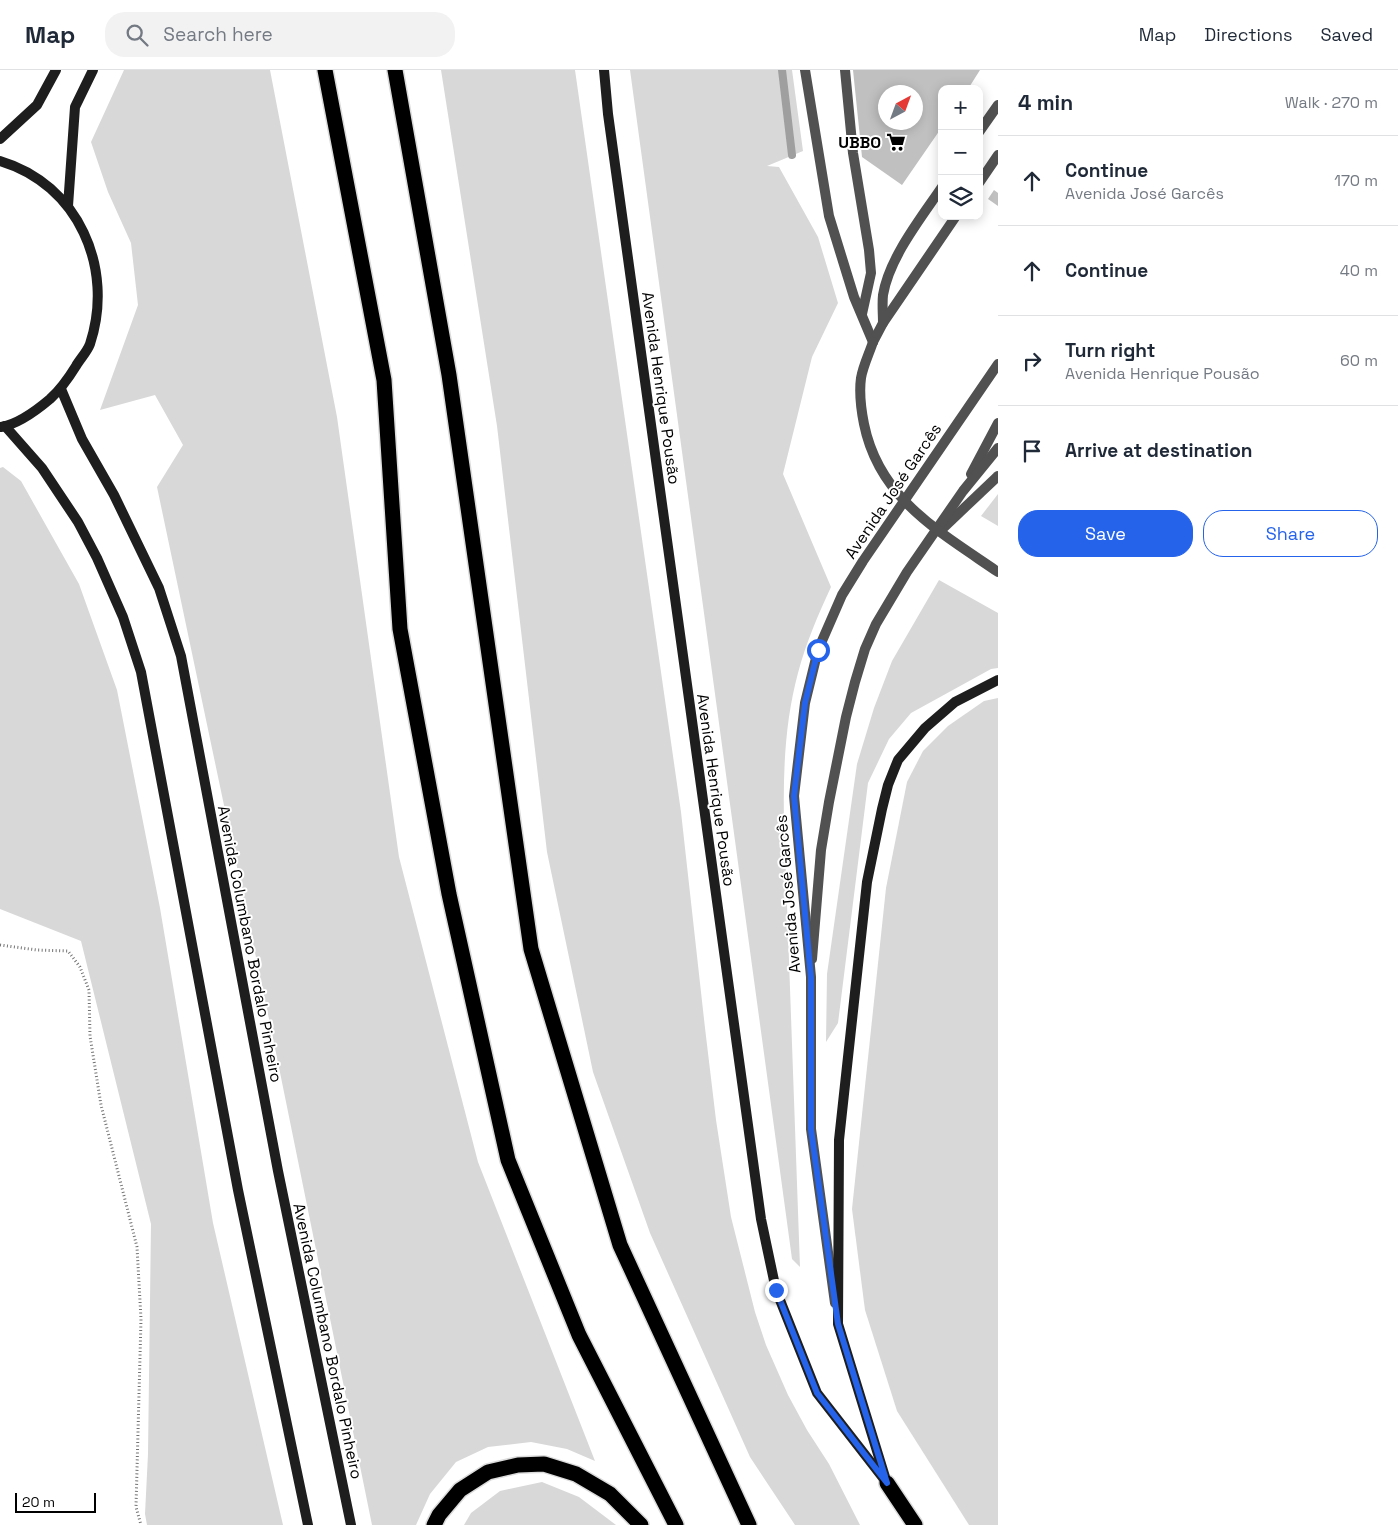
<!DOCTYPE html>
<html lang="en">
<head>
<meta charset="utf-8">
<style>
	:root { --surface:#fff; --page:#f2f2f3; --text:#1f2937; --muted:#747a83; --line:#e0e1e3; --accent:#2563eb }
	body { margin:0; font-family:"Space Grotesk",sans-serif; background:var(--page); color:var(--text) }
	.controls { position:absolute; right:15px; top:15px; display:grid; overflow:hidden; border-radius:10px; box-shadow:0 2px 12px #0003 }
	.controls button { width:45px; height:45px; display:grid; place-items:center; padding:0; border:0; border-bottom:1px solid var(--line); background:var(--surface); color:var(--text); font:25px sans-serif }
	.compass { position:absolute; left:878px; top:15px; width:45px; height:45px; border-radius:50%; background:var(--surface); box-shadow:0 2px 12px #0003; rotate:41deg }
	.scale { position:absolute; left:15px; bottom:12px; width:81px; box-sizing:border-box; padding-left:5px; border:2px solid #000; border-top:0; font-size:14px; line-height:18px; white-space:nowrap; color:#000; -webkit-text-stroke:4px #fff; paint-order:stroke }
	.stop { position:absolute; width:15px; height:15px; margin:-11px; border:4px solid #2563eb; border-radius:50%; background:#fff }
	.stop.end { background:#2563eb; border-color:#fff; box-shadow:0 1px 5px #0008 }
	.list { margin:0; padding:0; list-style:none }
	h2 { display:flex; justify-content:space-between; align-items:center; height:65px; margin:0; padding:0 20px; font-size:21px }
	h2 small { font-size:16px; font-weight:400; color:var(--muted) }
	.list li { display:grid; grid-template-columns:32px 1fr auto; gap:15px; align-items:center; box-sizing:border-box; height:90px; padding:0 20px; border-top:1px solid var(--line) }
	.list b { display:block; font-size:19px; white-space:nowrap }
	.list p { margin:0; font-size:16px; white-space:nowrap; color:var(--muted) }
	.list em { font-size:16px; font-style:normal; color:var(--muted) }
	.actions { display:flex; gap:10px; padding:15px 20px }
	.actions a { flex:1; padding:11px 0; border:1px solid var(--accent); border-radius:20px; text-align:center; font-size:18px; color:var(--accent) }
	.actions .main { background:var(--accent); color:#fff }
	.icon { flex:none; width:28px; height:28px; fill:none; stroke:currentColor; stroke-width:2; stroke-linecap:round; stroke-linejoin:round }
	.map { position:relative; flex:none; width:998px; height:1455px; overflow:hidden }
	header { display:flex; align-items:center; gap:30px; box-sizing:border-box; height:70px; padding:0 25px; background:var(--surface); border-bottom:1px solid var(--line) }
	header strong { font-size:24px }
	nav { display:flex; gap:28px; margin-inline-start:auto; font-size:18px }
	.search { width:350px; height:45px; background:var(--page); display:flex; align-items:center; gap:12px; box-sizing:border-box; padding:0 18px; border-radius:20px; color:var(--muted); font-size:19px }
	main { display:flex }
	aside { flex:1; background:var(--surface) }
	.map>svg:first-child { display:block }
	.green { fill:#d8d8d8 }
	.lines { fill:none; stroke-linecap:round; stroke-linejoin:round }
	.stream { stroke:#9f9f9f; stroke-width:8 }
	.building { fill:#c0c0c0; fill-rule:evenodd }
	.highway-casing { stroke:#dbdbdb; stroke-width:18 }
	.path { stroke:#737373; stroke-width:3; stroke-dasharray:1 2.5; stroke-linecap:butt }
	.lane { stroke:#515151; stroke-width:10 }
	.street { stroke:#515151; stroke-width:10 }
	.secondary { stroke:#1e1e1e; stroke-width:10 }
	.highway { stroke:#000; stroke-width:15 }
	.street-bridge { stroke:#515151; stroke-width:10 }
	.route { stroke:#2563eb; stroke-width:6 }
	.labels { text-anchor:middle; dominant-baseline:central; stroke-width:4; stroke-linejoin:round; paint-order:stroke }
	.poi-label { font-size:16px; font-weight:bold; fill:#000; stroke:#fff; text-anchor:end }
	.street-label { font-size:16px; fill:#000; stroke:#fff }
</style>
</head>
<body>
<header>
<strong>Map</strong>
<div class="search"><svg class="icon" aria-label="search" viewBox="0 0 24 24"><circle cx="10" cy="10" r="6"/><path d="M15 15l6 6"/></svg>Search here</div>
<nav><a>Map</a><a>Directions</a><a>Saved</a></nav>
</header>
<main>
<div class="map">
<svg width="998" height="1455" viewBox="0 0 998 1455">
	<rect width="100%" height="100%" fill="#fff"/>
	<g class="green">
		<polygon points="124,0 270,0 337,347 399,787 478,1092 595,1391 567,1379 531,1372 488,1377 456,1392 430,1424 416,1455 372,1455 273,968 157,417 183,375 155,325 100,340 138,235 131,173 108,122 91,72"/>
		<polygon points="441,0 575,0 681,742 705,958 716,1050 731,1147 755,1242 766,1275 788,1325 807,1360 829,1394 860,1455 795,1455 750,1387 650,1163 593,1002 547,782 497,356"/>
		<path d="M 630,0 L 792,0 L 803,81 L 767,96 L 779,97 L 818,167 L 838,233 L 812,287 L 783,404 L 831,517 C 818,545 806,573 798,603 C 785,651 783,701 784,751 L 800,1197 L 792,1189 Z"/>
		<polygon points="3,397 21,411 79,514 117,620 160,838 213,1153 283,1455 147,1455 145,1444 148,1384 151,1154 81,871 0,839 0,398"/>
		<polygon points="998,424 998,456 981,446"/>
		<polygon points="939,510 998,543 998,598 991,599 911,643 889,669 868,713 838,953 826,972 827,904 857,694 874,638 892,591"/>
		<polygon points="998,628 998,1455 969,1455 897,1341 865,1240 852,1139 886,818 907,712 923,681 948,656 984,631"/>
		<polygon points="542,1412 579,1427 616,1455 464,1455 471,1443 500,1421"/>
	</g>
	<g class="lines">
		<polyline class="stream" points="782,0 792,85"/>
	</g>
	<g class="building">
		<path d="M 853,0 L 980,0 L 968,19 L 942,19 L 942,57 L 902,115 L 862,87 ZM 886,22 L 916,22 L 916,52 L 886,52 Z"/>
		<polygon points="994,120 998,123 998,136 988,129"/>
	</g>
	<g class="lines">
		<g class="highway-casing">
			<g id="highway">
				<polyline points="325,0 384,310 400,559 449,824 508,1090 579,1265 676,1455"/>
				<polyline points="395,0 449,305 531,879 620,1175 749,1455"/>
				<polyline points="887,1413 915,1455"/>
				<polyline points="434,1455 439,1445 460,1420 488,1402 518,1395 544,1394 576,1404 610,1424 641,1455"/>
			</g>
		</g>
		<polyline class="path" points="0,875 37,880 68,881 80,897 89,920 90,966 101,1035 137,1177 141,1249 136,1437 141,1455"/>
		<g class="lane">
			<polyline points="845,0 853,83 869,180 871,203 862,244"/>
			<polyline points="979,62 998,35"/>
			<path d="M 883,253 C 883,244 882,234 883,225 C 889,188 921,148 942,117"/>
			<polyline points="971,404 998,353"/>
			<polyline points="941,460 998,406"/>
			<polyline points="812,889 821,780 829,732 846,647 855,612 865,579 876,554 907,502 963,421 998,378"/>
		</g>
		<g class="street">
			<polyline points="805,0 829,146 854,227 873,272"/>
			<polyline points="979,113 998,85"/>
			<polyline points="873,272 883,253 956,146"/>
			<polyline points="835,1233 811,1059 811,907 794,726 805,633 818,580 842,525 863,491 998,294"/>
		</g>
		<g class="secondary">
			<polyline points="604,0 608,44 761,1149 776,1220 817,1323 887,1413"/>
			<polyline points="0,69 37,35 56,0"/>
			<path d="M 0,91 C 78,114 115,198 90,274 C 87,282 80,289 76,296 C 68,309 61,319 50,329 C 37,340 19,354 1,357"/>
			<polyline points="68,136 75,37 93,0"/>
			<polyline points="61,319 82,369 114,425 159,518 181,586 278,1101 351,1455"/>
			<polyline points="5,356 42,398 78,452 97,488 123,547 141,602 238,1120 308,1455"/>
			<polyline points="885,1407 838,1254 839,1070 867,812 882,739 888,715 898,690 925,658 955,632 998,610"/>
		</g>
		<use href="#highway" class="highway"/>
		<path class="street-bridge" d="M 873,272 C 869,284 863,296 861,308 C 859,323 861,339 864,354 C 879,429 940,462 998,502"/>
	</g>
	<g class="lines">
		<polyline class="route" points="776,1220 817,1323 887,1413 838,1254 811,1059 811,908 794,726 805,633 818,580"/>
	</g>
	<defs>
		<g id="supermarket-bare" transform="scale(1.5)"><path d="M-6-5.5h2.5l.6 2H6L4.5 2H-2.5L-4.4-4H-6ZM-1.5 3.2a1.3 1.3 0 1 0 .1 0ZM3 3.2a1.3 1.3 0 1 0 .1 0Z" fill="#000" stroke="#fff" stroke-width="2.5" paint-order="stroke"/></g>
	</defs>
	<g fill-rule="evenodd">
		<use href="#supermarket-bare" x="896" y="72"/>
	</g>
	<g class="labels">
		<g class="poi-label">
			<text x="881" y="72">UBBO</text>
		</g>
		<g class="street-label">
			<text transform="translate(661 318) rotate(82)">Avenida Henrique Pousão</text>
			<text transform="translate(893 421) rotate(-56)">Avenida José Garcês</text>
			<text transform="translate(716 720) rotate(82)">Avenida Henrique Pousão</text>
			<text transform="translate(788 824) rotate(-95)">Avenida José Garcês</text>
			<text transform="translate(250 874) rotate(79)">Avenida Columbano Bordalo Pinheiro</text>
			<text transform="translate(328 1271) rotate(78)">Avenida Columbano Bordalo Pinheiro</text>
		</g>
	</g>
</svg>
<div class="controls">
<button>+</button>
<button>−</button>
<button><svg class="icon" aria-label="layers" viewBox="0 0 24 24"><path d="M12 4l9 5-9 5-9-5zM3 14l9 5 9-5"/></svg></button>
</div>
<svg class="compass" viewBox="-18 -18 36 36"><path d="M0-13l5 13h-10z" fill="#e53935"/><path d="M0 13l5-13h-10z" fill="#747a83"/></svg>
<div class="scale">20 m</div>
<div class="stop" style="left:818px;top:580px"></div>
<div class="stop end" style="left:776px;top:1220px"></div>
</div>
<aside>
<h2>4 min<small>Walk · 270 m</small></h2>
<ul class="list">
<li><svg class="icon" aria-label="ahead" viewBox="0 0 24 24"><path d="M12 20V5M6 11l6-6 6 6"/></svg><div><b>Continue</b><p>Avenida José Garcês</p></div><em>170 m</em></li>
<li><svg class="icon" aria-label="ahead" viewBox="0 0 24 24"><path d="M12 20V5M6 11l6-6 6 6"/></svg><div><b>Continue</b></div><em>40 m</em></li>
<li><svg class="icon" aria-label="right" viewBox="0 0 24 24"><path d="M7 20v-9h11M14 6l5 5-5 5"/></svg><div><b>Turn right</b><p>Avenida Henrique Pousão</p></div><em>60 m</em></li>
<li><svg class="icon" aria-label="arrive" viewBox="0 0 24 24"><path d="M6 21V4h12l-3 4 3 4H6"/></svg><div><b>Arrive at destination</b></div></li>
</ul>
<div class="actions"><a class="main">Save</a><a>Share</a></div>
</aside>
</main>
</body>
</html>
